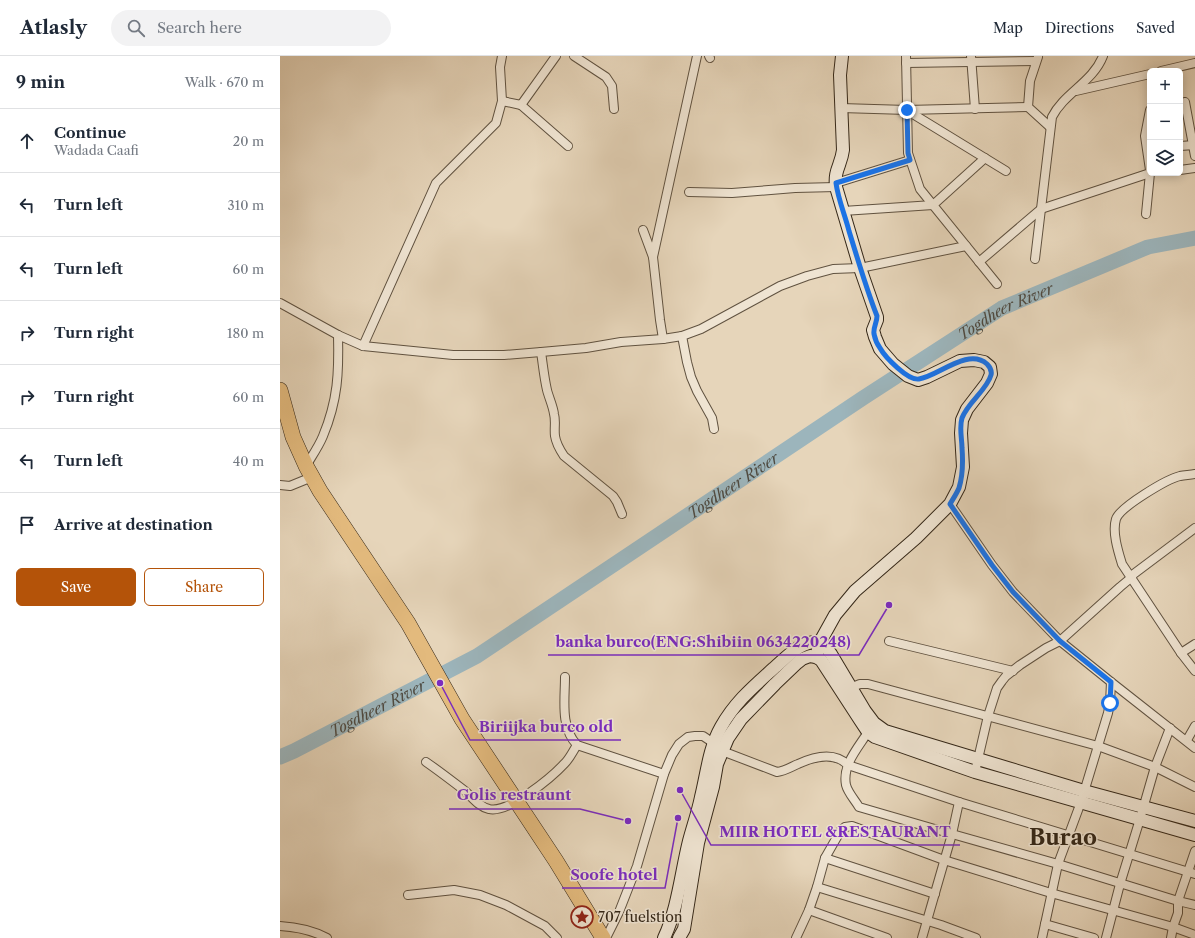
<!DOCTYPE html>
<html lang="en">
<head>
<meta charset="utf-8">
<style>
	:root { --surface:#fff; --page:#f2f2f3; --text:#1f2937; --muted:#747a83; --line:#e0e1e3; --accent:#b45309 }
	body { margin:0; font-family:"Libre Caslon Text",serif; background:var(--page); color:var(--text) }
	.controls { position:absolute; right:12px; top:12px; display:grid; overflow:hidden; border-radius:6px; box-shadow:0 2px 10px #0003 }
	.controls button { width:36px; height:36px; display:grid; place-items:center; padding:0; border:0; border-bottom:1px solid var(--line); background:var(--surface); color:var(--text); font:20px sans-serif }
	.stop { position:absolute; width:12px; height:12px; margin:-9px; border:3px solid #1a73e8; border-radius:50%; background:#fff }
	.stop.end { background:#1a73e8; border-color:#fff; box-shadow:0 1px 4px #0008 }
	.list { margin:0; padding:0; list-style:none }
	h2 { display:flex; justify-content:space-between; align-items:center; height:52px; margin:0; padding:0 16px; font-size:17px }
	h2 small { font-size:13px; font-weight:400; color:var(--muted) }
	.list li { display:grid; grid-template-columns:26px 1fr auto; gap:12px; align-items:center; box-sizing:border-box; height:64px; padding:0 16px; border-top:1px solid var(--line) }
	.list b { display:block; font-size:15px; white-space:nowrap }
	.list p { margin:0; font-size:13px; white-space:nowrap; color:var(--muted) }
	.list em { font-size:13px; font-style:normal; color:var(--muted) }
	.actions { display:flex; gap:8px; padding:12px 16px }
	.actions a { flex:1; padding:9px 0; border:1px solid var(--accent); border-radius:6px; text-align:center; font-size:14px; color:var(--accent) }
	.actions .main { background:var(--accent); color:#fff }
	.icon { flex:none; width:22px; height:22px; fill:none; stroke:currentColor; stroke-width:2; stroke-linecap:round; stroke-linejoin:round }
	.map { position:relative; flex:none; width:915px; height:882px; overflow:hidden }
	header { display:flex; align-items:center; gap:24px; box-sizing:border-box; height:56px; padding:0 20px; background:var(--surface); border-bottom:1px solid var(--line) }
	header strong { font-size:19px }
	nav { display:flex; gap:22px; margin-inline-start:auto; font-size:14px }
	.search { width:280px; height:36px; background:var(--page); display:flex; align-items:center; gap:10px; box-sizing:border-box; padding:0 14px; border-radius:22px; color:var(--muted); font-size:15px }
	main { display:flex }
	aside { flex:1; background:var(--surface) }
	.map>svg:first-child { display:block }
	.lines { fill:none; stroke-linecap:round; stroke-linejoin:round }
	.river { stroke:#9cb5bc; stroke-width:15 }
	.street-casing { stroke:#605240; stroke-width:10 }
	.secondary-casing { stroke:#342718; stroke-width:14 }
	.highway-casing { stroke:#342718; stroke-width:16 }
	.street { stroke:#efe4d2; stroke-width:8 }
	.secondary { stroke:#efe4d2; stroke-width:12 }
	.highway { stroke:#e3ba7d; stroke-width:15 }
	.route { stroke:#1a73e8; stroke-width:5 }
	.labels { text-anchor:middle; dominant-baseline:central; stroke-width:3; stroke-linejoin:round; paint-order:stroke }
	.poi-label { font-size:14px; fill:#342718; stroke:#efe4d2; text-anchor:start }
	.water-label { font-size:15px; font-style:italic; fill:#4e4a41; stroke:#efe4d2 }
	.town-label { font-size:22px; font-weight:bold; fill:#342718; stroke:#efe4d2 }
	.leader { fill:none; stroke:#7b2cbf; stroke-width:1.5 }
	.callout-dot { fill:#7b2cbf; stroke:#efe4d2; stroke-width:1.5 }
	.callout-label { font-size:15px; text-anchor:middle; font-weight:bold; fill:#7b2cbf; stroke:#efe4d2; stroke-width:3; stroke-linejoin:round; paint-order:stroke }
</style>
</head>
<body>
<header>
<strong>Atlasly</strong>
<div class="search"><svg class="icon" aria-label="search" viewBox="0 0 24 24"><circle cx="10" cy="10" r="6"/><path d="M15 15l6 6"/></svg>Search here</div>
<nav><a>Map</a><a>Directions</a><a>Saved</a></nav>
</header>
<main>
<aside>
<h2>9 min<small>Walk · 670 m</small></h2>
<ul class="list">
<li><svg class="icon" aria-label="ahead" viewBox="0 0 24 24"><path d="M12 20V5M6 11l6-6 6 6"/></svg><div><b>Continue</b><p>Wadada Caafi</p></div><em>20 m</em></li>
<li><svg class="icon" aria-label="left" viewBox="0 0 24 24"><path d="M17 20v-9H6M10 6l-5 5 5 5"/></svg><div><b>Turn left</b></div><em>310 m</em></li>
<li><svg class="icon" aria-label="left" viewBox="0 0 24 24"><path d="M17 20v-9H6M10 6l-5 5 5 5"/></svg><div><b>Turn left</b></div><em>60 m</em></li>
<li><svg class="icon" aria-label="right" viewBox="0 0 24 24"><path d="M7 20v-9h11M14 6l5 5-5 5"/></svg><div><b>Turn right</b></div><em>180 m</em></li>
<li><svg class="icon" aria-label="right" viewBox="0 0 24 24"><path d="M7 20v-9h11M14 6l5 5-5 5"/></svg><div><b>Turn right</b></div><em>60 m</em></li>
<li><svg class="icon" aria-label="left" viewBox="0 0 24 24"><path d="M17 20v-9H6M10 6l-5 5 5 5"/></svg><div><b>Turn left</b></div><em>40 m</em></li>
<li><svg class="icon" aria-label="arrive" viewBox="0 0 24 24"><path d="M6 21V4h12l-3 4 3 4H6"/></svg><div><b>Arrive at destination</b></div></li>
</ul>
<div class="actions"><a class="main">Save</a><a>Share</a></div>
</aside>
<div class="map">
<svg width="915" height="882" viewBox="0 0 915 882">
	<rect width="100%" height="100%" fill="#e6d5ba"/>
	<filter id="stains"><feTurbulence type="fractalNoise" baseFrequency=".005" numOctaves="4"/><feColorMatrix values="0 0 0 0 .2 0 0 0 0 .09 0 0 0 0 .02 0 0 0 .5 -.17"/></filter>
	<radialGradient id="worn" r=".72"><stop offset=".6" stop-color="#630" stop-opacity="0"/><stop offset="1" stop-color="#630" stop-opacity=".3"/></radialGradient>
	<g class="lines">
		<path class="river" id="s1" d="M 0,701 L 14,695 L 197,600 L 583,342 L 722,252 L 868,191 L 915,182"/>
		<g class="street-casing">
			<g id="street">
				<polyline points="294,0 326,21 332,30 334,53"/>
				<polyline points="429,0 430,2"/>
				<polyline points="626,0 628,97 640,133 717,228"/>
				<polyline points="691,0 695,53"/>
				<polyline points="758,1 750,25 748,51 770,71"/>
				<polyline points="626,7 756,5"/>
				<polyline points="881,15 915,7"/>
				<polyline points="796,35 870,18"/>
				<polyline points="222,45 241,49 276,0"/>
				<polyline points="905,46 915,100"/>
				<polyline points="241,49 288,90"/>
				<polyline points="561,52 627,54 748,51"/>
				<polyline points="870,54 865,80 870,114"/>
				<polyline points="628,55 726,115"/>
				<polyline points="900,90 915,89"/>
				<polyline points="900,114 915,112"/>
				<polyline points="556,127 630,104"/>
				<polyline points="409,136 452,137 515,132 556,131"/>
				<polyline points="563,155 653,149 705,102"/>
				<polyline points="866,158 870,117"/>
				<polyline points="363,174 373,201 380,264 383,283"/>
				<polyline points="373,201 417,0"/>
				<path d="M 755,203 L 772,61 C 784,37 813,26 823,0"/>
				<polyline points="699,206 761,153 870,117"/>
				<polyline points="0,247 58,279 83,290 173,299 224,299 261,296 306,292 341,286 383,283 402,280 421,273 500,230 527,220 553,213 580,212 686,190"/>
				<polyline points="402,280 407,306 411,321 417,335 432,362 434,373"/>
				<polyline points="83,290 156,127 216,67 222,45 220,11 222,0"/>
				<path d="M 261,296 C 263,309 264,321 267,334 C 269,342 273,350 274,358 C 276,365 274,372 275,380 C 276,387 280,394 284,400 L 333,440 L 337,446 L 342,458"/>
				<path d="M 26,410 C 32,400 39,390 43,380 C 58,344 59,316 58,279"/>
				<path d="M 915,418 C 910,419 905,419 900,420 C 887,423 840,451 836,463 C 832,476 838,495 842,508 L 901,597 L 915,615"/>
				<polyline points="0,429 10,430 32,421"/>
				<polyline points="670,448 712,509 733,536 780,585 831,626 915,692"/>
				<polyline points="851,520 915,472"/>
				<polyline points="609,585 733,615"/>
				<polyline points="901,597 915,588"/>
				<path d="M 285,621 C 285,644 280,671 297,689 L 384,718"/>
				<polyline points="567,633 580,628 588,628 818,690 875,711 915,731"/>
				<path d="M 588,676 C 578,692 562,709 566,729 C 568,737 575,744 579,751 L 672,778 L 778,808 L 898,845 L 915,849"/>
				<polyline points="907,684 915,670"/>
				<path d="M 146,706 C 159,715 172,725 185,735 C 192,741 199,751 209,753 C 228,758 272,721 285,707 C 290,702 293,695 297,689"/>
				<polyline points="695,716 708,660 717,632 722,625 726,620 740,609 766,592 780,585 840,531 852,521"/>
				<polyline points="545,802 655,838"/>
				<polyline points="537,831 661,869 696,882"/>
				<polyline points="128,839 174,834 200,839 226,849 265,870 277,882"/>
				<polyline points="529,854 607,882"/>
				<polyline points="765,868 814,882"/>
				<path d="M 0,870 C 17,871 32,874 47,882"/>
				<path d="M 326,882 L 339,856 L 357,810 L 384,718 L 392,699 L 399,688 L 408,681 L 415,680 L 423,680 L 429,684 L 442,695 L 497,716 C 505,715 511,711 518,708 C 533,701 554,695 568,709 L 679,746 L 915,818"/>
				<polyline points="516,882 529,854 537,831 545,802 561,774 565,771 572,770 664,804 771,837 893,871 915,879"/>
				<polyline points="642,882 672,778 679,746"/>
				<polyline points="762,882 778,808 801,746 828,657 830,647 831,626"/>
				<polyline points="826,882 840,828 860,763 875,711 890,672"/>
				<polyline points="891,882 893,871 898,857 898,845 915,795"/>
			</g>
		</g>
		<g class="secondary-casing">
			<g id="secondary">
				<path d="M 536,601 L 540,586 L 555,559 L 575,535 L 636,482 L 670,448 L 679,431 L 683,411 L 681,377 L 682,364 L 687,353 L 707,327 L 711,318 L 710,311 L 704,306 L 694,304 L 680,305 L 647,321 L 638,324 L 628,320 L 613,308 L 600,293 L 595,281 L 593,274 L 597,264 L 597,261 L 580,212 L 556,131 C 554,113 561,110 563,94 L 560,19 L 562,0"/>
				<path d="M 384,882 C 398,852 401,817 409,785 C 413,770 418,756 421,741 C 427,717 429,692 441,671 C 455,646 473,631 494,612 C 507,601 521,584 540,586 L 545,590 L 551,598 L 585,655 L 594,667 L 605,675 L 804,735 L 915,765"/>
				<polyline points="399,882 404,873 418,787 433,731 437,708 448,682 461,663 495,628 517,607 522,603 530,600 536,601 541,604 580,664 588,676 595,681 695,716 915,779"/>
			</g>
		</g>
		<g class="highway-casing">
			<polyline id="highway" points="0,334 13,381 26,410 40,435 128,567 182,663 276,805 323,882"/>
		</g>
		<use href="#street" class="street"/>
		<use href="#secondary" class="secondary"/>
		<use href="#highway" class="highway"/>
	</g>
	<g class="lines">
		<path class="route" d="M 627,54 L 628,97 L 630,104 L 556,127 C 558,143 565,159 569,175 C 578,204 586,232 597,260 C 597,267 593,271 594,278 C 595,283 597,288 600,292 C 605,301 628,325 639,323 C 657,321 688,291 707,308 C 710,311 712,315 711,319 C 707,334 688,346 682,362 C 679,372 682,383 682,392 C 683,405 683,419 679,432 C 677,437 673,443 670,448 L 712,509 L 733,536 L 780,585 L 831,626 L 830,647"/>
	</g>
	<defs>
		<g id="sight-ring" transform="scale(1.15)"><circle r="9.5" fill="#efe4d2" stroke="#8f2418" stroke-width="1.5"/><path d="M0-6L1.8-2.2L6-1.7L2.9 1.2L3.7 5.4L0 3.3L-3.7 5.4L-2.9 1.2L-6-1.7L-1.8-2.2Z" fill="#8f2418"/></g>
	</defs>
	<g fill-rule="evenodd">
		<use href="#sight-ring" x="302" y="861"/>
	</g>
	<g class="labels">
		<g class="poi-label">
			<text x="318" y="861">707 fuelstion</text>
		</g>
		<g class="water-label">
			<text stroke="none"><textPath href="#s1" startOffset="853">Togdheer River</textPath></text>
			<text stroke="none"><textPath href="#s1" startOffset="529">Togdheer River</textPath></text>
			<text stroke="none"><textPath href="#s1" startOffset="109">Togdheer River</textPath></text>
		</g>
		<g class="town-label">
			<text x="783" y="781">Burao</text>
		</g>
	</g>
	<path class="leader" d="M609 549L579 599H268M160 627L190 684H341M348 765L300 753H169M400 734L431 789H680M398 762L385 832H282"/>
	<g class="callout-dot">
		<circle cx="609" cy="549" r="4"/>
		<circle cx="160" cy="627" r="4"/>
		<circle cx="348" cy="765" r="4"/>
		<circle cx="400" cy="734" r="4"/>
		<circle cx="398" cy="762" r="4"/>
	</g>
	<g class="callout-label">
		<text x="423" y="591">banka burco(ENG:Shibiin 0634220248)</text>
		<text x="266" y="676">Biriijka burco old</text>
		<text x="234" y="744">Golis restraunt</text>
		<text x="555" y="781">MIIR HOTEL &amp;RESTAURANT</text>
		<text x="334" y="824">Soofe hotel</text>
	</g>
	<rect width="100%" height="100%" filter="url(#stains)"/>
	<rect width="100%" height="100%" fill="url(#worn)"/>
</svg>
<div class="controls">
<button>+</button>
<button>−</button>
<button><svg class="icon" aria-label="layers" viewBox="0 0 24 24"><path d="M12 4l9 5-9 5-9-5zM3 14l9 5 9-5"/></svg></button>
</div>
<div class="stop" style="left:830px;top:647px"></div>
<div class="stop end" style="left:627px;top:54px"></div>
</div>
</main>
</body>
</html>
